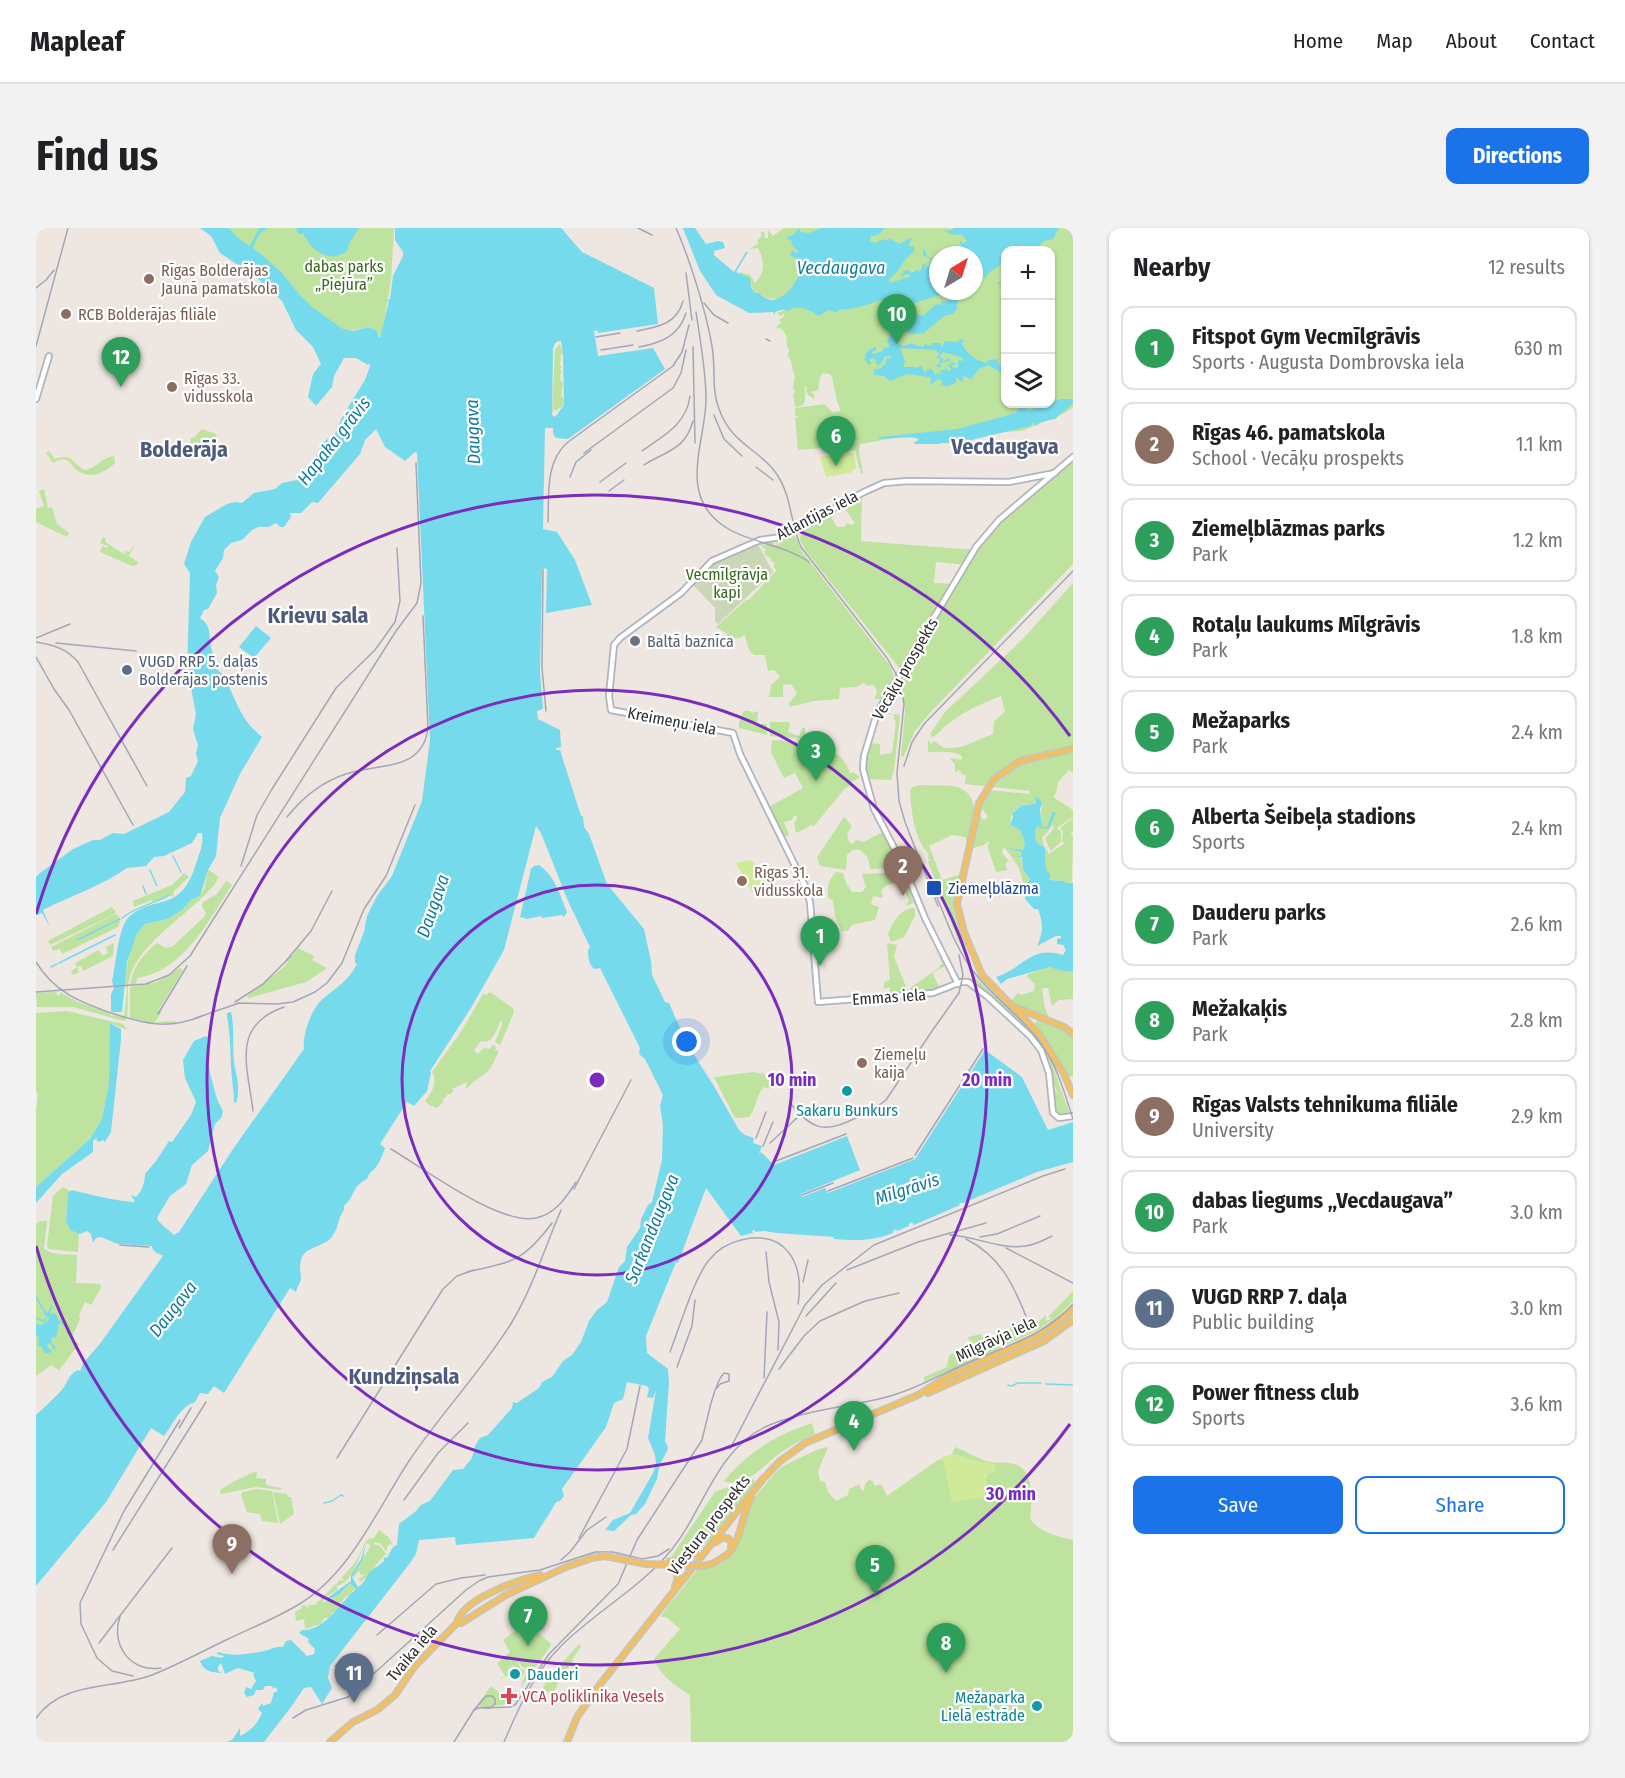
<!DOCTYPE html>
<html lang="en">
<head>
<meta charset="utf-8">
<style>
	:root { --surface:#fff; --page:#f2f2f2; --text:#202124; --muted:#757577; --line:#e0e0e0; --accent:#1a73e8 }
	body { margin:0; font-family:"Fira Sans Condensed",sans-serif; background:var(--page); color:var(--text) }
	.controls { position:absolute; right:18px; top:18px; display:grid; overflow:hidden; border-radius:12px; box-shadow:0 2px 4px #0004 }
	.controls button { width:54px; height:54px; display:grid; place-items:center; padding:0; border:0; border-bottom:2px solid var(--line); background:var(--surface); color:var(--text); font:30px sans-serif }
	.compass { position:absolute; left:893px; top:18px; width:54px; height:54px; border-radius:50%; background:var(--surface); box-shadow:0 2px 4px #0004; rotate:38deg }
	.you { position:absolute; left:651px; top:814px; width:21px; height:21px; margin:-15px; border:4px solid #fff; border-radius:50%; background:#1a73e8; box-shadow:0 0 0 9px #1a73e833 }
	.badge { display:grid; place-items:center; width:39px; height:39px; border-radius:50%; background:var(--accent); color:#fff; font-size:20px; font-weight:700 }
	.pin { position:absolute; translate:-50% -50px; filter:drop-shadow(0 2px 3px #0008) }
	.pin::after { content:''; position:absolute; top:32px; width:21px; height:18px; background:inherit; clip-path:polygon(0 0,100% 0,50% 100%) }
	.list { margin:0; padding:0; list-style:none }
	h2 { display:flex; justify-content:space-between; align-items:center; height:78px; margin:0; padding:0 24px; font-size:26px }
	h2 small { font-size:20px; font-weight:400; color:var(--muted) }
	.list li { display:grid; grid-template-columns:39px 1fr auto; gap:18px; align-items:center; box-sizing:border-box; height:84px; margin:0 12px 12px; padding:0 12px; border:2px solid var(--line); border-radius:12px }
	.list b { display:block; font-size:22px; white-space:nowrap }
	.list p { margin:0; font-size:20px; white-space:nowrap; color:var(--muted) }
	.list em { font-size:20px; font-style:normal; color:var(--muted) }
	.actions { display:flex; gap:12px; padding:18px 24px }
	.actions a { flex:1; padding:14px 0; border:2px solid var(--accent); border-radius:12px; text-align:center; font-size:21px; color:var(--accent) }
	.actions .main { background:var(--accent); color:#fff }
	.icon { flex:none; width:33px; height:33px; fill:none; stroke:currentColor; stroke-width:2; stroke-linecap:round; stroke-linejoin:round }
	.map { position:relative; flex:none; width:1037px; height:1514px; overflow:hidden; border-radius:12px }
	header { display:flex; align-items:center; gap:36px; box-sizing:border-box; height:84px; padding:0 30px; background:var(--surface); border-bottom:2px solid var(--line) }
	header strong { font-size:28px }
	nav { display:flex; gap:33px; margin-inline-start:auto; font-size:21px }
	.intro { display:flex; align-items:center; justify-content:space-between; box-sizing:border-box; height:144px; padding:0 36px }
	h1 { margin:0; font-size:42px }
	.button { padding:15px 27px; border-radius:12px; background:var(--accent); color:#fff; font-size:21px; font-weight:700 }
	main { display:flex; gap:36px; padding:0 36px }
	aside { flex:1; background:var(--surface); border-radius:12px; box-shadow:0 2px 4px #0004 }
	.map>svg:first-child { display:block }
	.green { fill:#bde39e; fill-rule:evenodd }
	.cemetery { fill:#cad7b7 }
	.pitch { fill:#d0ea9a }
	.water { fill:#76daed; fill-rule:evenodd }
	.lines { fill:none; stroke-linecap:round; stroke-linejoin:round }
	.stream { stroke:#76daed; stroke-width:1.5 }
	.canal { stroke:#76daed; stroke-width:3 }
	.secondary-casing { stroke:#b0b4bd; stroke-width:8 }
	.primary-casing { stroke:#c4c4c4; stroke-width:8 }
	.secondary { stroke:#fff; stroke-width:4.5 }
	.primary { stroke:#efc064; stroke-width:5 }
	.tram { stroke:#a2a7b7; stroke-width:1.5 }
	.rail { stroke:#a2a7b7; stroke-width:1.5 }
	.primary-bridge-casing { stroke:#c4c4c4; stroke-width:8; stroke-linecap:butt }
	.primary-bridge { stroke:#efc064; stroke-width:5 }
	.ring { fill:none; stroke:#7b2cbf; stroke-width:3 }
	.education-dot { fill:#8d6e63; stroke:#fff; stroke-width:2 }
	.worship-dot { fill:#6b7280; stroke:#fff; stroke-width:2 }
	.service-dot { fill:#5c6f8a; stroke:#fff; stroke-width:2 }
	.transit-dot { fill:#1a4fb4; stroke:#fff; stroke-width:2 }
	.culture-dot { fill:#0f9aa8; stroke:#fff; stroke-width:2 }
	.health-dot { fill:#e0444e; stroke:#fff; stroke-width:2 }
	.labels { text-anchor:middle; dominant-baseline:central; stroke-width:4.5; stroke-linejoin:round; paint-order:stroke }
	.park-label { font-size:16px; fill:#356a1c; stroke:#fff }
	.education-label { font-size:16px; fill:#785e54; stroke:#fff; text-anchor:start }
	.street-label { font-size:16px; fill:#2d2d2d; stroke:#fff }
	.worship-label { font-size:16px; fill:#5b616d; stroke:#fff; text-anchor:start }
	.service-label { font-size:16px; fill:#4e5e75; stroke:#fff; text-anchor:start }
	.transit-label { font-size:16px; fill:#164399; stroke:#fff; text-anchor:start }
	.culture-label { font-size:16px; fill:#0d838f; stroke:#fff }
	.health-label { font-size:16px; fill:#be3a42; stroke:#fff; text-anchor:start }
	.water-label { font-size:18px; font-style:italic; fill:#107b9e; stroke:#fff }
	.district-label { font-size:22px; font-weight:bold; fill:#4d5b7e; stroke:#fff }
	.centre { fill:#7b2cbf; stroke:#fff; stroke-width:3 }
	.ring-label { font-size:18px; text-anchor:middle; font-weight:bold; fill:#7b2cbf; stroke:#fff; stroke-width:4.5; stroke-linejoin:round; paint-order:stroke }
</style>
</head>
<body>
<header>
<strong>Mapleaf</strong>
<nav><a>Home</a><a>Map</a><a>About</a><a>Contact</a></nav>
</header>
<div class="intro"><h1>Find us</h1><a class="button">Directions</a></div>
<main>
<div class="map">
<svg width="1037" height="1514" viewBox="0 0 1037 1514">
	<rect width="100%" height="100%" fill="#eee6e0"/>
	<g class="green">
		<polygon points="192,0 358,0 355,52 346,106 344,109 334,99 310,103 280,84 233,34 199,8"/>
		<path d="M 748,0 L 1037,0 L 1037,179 L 1029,185 L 986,203 L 963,204 L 928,215 L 878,216 L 877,214 L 883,212 L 883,210 L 864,209 L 824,216 L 823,223 L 827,246 L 824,245 L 825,241 L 823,240 L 819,222 L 799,226 L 798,223 L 800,219 L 762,222 L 759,190 L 763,189 L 759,187 L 759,180 L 789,176 L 796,184 L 805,183 L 801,173 L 796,149 L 794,146 L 787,145 L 784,149 L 782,162 L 775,164 L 778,166 L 779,171 L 773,168 L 770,163 L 771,159 L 769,158 L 769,172 L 767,177 L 759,179 L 757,167 L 759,164 L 757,159 L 759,148 C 755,142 758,136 752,128 L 753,121 L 751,119 L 750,106 L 744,100 L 742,101 L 740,98 L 745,95 L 743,92 L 748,88 L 748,85 L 745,88 L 741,85 L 747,83 L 745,71 C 736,71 729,71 723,65 L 719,65 L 712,50 L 704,46 L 704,44 L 714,47 L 719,55 C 730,45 728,31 722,20 L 713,21 L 722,16 L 722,11 L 725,9 L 725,4 L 728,3 L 729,10 L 732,10 L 732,2 L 737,8 ZM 969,22 L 1014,22 L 1014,176 L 969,176 ZM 902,27 L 938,27 L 938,63 L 902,63 Z"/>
		<polygon points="524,116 527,126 525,127 524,138 526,139 524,141 526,145 524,146 525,153 527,155 525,168 527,169 528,177 520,183 518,181 516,186 519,121"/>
		<polygon points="166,201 180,206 181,210 165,229 153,220 155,213 154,212 156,209 158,210"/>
		<path d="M 13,223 L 19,231 C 35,225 35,233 48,242 C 60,241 66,229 78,228 L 79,235 C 69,244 56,252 42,243 C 37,240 34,231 27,231 C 24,231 19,234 17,235 L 10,225 Z"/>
		<path d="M 1037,231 L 1037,336 L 893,486 L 879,503 L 867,529 L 865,528 L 869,484 L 865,442 L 770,323 L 764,312 L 766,300 L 793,285 L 801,299 L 808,299 L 812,295 L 815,297 L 819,295 L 806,277 L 826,267 L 825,313 L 939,322 L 964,293 ZM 900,334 L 930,337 L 919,356 L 898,355 Z"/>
		<polygon points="8,261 12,280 16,279 21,296 33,305 31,309 0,294 0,281 8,278 3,263"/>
		<path d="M 755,304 L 760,309 L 765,322 L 855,439 C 861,453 855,461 846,471 L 839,471 L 841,463 L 838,457 L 831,458 L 828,455 L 820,459 L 804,460 L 803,471 L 778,473 L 754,479 L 753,475 L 761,465 L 755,456 L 747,457 L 747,469 L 733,469 L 735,457 L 744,449 L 738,442 L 732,443 L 729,427 L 718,427 L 713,422 L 709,407 L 704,410 L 694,411 L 690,405 L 680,399 L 710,372 L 713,372 L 741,342 L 738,340 L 738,334 L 735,333 L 735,330 L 730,328 L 728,324 L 730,322 L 722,315 L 727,314 L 728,318 L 732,313 L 737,312 L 738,317 L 741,317 L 739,315 L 740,314 L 743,317 L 745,309 Z"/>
		<polygon points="67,309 70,311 69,314 88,326 90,323 93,324 100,316 93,327 91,327 102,334 101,337 96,338 64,324 66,318 71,320 72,318 64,315"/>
		<path d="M 1037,355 L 1037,545 L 1033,542 L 1022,554 L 1020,565 L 1017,569 L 1037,582 L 1037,589 L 1021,600 L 1025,604 L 1025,614 L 1015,623 L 1009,611 L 1017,601 L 1017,597 L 1006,610 L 1008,618 L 1013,626 L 1029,615 L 1026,614 L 1027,603 L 1024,600 L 1037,590 L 1037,603 L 1035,605 L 1037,609 L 1036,653 L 1035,655 L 1030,655 L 1027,653 L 1015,652 L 1010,642 L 1009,620 L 1000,614 L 998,608 L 1001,599 L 1006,599 C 1005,594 1005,578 1006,575 L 1003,570 L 998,569 L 1000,574 L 999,576 L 987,576 L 976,584 L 974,597 L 984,602 L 989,615 L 988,621 L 984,622 L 987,642 L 994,652 L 992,659 L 988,657 L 983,640 L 970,621 L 967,620 L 966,625 L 973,633 L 969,636 L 971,642 L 960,644 L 952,620 L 953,613 L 946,618 L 936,620 C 938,610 942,598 942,589 L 945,587 L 945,590 L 949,592 L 952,588 L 945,580 L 953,562 L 993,566 L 994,563 L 929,556 L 930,547 L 926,546 L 924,542 L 919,544 L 919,537 L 914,530 L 926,532 L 926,528 C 916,522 903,524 892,524 L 892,512 L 895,516 L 898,513 L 908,520 C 927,522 939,512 957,506 L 958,493 L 969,484 L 965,468 C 939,478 918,488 899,508 L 896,509 L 894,506 L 909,484 L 987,411 Z"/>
		<polygon points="708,483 714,483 716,485 722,483 721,496 731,496 731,507 703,500 703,494"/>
		<polygon points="846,484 864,487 858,543 855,552 831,551 828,533 834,515 844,516 844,527 856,525 860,493 858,492 858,486 841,486"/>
		<polygon points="734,494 752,494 754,496 752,504 763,508 766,500 769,500 769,511 734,508"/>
		<path d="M 736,512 L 760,514 L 764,521 C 785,517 808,522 814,546 L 817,544 L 824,549 L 814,555 L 812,560 L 810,559 L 778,598 L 776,597 L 760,605 L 758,594 L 760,594 L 761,589 L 758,587 L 756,592 L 748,594 L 753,607 L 748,609 L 733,579 L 767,560 L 759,545 L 748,550 L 735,524 Z"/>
		<path d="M 885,557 C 896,558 914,556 924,560 C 945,569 939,599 932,613 L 930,613 L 930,609 L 916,607 L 893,618 L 906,652 L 923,647 L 928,625 L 931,626 L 922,657 L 919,676 L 931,715 L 927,719 L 922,712 L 894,639 L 892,633 L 896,631 L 892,631 L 893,628 L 891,629 L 893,626 C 878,612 875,581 874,562 L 877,559 Z"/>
		<polygon points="808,589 816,598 811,606 813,614 816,616 821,612 827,614 847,604 863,637 862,640 834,641 832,630 824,622 817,622 811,627 810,642 784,638 781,629"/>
		<path d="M 172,642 L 183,649 L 179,656 C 156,684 104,714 94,748 C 90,761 93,776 91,790 L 88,793 L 37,779 L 1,779 L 0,765 L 20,764 L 22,768 L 24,767 L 24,764 L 44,775 L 74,785 L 74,787 L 88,789 L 91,760 L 88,757 L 89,748 L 95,719 L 101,705 L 109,696 L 132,691 L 146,682 L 155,672 L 163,669 L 168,661 Z"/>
		<path d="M 800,644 L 807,645 L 810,655 L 816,664 L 826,664 L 830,659 L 826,646 L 866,644 L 878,675 L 869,678 L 873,673 L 867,658 L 862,654 L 851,657 L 845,662 L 847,670 L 837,668 L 835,676 L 843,679 L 839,692 L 816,697 L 812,703 L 806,703 L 799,688 L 797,673 L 792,670 C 791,658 792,653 800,644 Z"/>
		<polygon points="148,645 153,649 137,664 138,667 135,669 133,666 117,674 116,672 98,679 97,673 136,657"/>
		<path d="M 190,653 L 196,657 C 172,693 148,743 101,750 L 100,757 L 94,758 C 96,740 107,726 121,715 L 130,720 L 137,718 L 169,688 L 170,685 L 166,678 L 167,674 L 181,666 Z"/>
		<polygon points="76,679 80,684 77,687 14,717 12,713"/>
		<path d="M 879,680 L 879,688 L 868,709 L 855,714 L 852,706 C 858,693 863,681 879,680 Z"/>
		<polygon points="80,686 84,690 40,713 85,691 82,699 26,726 24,721 17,723 15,719"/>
		<polygon points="78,715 77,728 47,743 45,738 41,739 43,744 37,747 35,743 41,739 39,735 63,722 66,728 72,725 70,719"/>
		<polygon points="851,715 861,717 858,729 873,766 853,767 854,759 848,761 848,754 854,752"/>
		<polygon points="262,720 278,728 276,732 291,740 270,754 213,770 211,768 248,739"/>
		<polygon points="906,729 909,738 898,744 897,747 904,760 902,763 876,766 874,760 904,739 903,737 907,736 904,731"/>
		<polygon points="1014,739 1037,744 1037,771 1023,772 1016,778 1012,760 1006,760 1009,781 1014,791 995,785 974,774 982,765 985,767 998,763 999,756 991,749 992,746"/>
		<polygon points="144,740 147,742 123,781 126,783 119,794 138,793 141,795 118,796 94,790 94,759 121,754"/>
		<path d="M 940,750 C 964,776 995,797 1012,829 C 1022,846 1025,867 1034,885 L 1031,886 L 1037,887 L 1029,890 L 1019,886 L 1015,855 L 1023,868 C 1021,862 1017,856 1016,851 C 1013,842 1013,833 1008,824 C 996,805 954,763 935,752 Z"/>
		<path d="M 454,764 L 477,780 L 478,784 L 464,817 L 459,814 L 466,797 L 465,792 C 460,802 458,816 445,813 L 438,822 L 442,826 L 448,820 L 454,821 L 456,817 L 460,818 L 459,823 L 463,822 C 460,829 457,838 451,844 C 444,850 437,852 432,860 L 430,860 L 431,854 L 418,860 L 415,860 L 418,862 L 415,866 L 412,866 L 408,871 L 405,870 L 408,873 L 401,880 L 393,877 L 389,873 C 396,865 402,854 396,844 L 425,804 L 447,766 L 450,767 Z"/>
		<polygon points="31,783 87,796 91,802 75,795 73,855 66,891 54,911 0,959 0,884 2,866 0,864 0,785"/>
		<polygon points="1002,792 1028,801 1037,808 1037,849 1031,848 999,799 998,796"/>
		<path d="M 717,844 L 752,850 L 736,861 L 728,859 C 719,868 722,877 713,889 L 699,890 L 678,849 Z"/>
		<path d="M 27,959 L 34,963 C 30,976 29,989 33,1001 L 43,1005 L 42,1024 L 13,1021 L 11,1018 L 17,968 Z"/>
		<path d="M 4,993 L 11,993 L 8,1020 C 15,1028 31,1026 41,1027 L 40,1055 L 64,1056 L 65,1060 L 55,1077 L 49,1074 L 43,1087 L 44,1091 L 35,1111 L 43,1116 L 23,1142 L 15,1137 L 0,1148 L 0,996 Z"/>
		<path d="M 1037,1063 L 1037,1073 C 1017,1096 992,1108 964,1119 L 964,1121 L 888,1154 L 888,1149 L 911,1139 L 913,1127 L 936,1121 L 932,1109 L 945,1106 L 948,1112 L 961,1110 L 964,1103 L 992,1097 L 1003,1093 L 1010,1087 L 1010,1093 L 1015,1091 L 1013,1088 Z"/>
		<path d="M 776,1195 L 779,1206 C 767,1211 756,1217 745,1224 C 730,1235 710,1261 688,1253 C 712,1224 740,1207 776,1195 Z"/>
		<path d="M 792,1219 L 782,1243 L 784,1253 L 789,1254 L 792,1264 L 800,1273 L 812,1267 L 813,1261 L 824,1256 L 824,1261 L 828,1263 L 829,1256 L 833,1252 L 836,1253 L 839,1258 L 845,1256 L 851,1268 L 902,1232 L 915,1229 L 919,1219 C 929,1223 939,1229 950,1233 C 959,1236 969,1233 978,1236 C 999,1241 996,1275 994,1291 C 1005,1305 1020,1308 1037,1312 L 1037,1514 L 655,1514 L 654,1467 C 640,1458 624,1448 618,1431 L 644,1401 L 630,1389 L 625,1389 L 626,1386 L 661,1342 L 683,1337 L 697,1327 L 703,1316 L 716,1272 L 741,1243 L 747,1238 L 783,1221 Z"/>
		<polygon points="218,1244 221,1244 220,1250 230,1251 230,1257 246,1260 245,1262 220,1259 185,1266 184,1262 197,1254"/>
		<path d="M 718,1251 L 719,1256 C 706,1275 660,1340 635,1329 L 679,1264 L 689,1260 L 700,1259 Z"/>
		<polygon points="221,1261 236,1263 242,1295 226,1293 224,1286 211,1284 205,1267 207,1264"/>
		<polygon points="237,1264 251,1266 252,1269 255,1269 258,1286 244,1296"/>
		<path d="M 343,1302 L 353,1310 L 357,1317 L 354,1316 L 351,1319 L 351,1322 L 349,1322 L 345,1316 L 339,1314 L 338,1316 L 344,1318 L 350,1326 C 340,1335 335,1348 324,1354 L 322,1351 L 331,1346 L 325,1347 L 323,1343 L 318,1349 L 318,1354 L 317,1347 L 334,1319 L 334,1317 L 330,1315 C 323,1327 316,1357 300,1358 L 302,1361 L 289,1370 L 286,1375 L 305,1366 L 314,1355 L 319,1360 L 313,1368 L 310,1368 L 298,1386 L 296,1384 L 295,1390 L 289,1390 L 284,1396 L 269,1401 L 268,1391 L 260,1393 L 259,1384 L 266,1380 L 265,1378 L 269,1377 L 272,1380 L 273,1377 L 279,1377 L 305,1351 L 305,1353 L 308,1352 L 306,1349 C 312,1343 319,1336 323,1328 C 328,1319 327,1311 338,1310 Z"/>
		<polygon points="498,1380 509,1389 498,1401 515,1416 514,1419 486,1458 485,1457 491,1443 482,1434 484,1440 489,1443 485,1451 481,1452 476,1449 482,1447 481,1443 484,1442 476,1438 472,1441 471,1448 463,1452 469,1448 461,1435 474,1424 467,1412 489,1396 487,1392"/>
		<polygon points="543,1416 545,1419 536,1431 537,1433 525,1449 516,1468 507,1460 512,1451"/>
		<polygon points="455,1458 476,1475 475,1476 445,1479 441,1477"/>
	</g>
	<polygon class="cemetery" points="721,315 737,344 682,396 679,393 679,380 655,355 675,335"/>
	<g class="pitch">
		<polygon points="811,224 818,225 820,240 814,245 790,249 784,229"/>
		<polygon points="711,632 718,634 722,642 726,640 732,653 716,664 700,635"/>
		<polygon points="919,1226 941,1233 960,1236 958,1245 953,1245 950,1251 951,1269 916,1274 906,1229"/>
	</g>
	<g class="water">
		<path d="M 164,0 L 193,0 L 202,10 L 225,26 L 246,45 L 263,66 L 276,79 L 307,101 L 317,103 L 332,99 L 341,103 L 342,108 L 344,110 L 353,73 L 350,73 L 354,71 L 357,48 L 367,28 L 367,24 L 359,12 L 359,0 L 525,0 L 546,24 L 618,60 L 622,96 L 562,105 L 561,102 L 558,103 L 562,128 L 617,120 L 629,141 L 532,211 L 520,210 L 517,206 L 517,200 L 509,200 L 507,301 L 521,304 L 539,332 L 556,377 L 510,385 L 511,341 L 506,340 L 504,444 L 507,481 L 501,483 L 502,491 L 524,502 L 525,519 L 520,520 L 520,522 L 524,522 L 545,588 L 547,588 L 548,599 L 553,606 L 571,656 L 608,701 L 615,733 L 616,747 L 629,774 L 633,775 L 651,816 L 678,858 L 703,902 L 709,907 L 718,910 L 717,915 L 726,918 L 723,926 L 725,924 L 738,937 L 811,908 L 824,942 L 765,966 L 766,969 L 789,960 L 792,965 L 879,931 L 949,822 L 986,849 L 1012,902 L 1037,894 L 1037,934 L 1001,944 L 927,975 L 923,975 L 924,977 L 878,997 L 876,994 L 873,996 L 873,998 L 861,1003 L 860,1001 L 857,1003 L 857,1005 C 838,1013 819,1013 798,1011 L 798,1009 L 741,1005 L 728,1003 L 719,1004 L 719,1002 L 716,1003 L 717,1005 L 705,1008 L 670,960 L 642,1035 L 640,1034 L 610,1108 L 611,1125 L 632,1141 L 633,1154 L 629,1214 L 631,1216 L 632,1221 L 624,1236 L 621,1251 L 609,1276 L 600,1286 L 595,1287 L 578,1303 L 569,1302 L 577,1292 L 594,1285 L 617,1245 L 620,1235 L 619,1227 L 612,1210 L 620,1162 L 617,1170 L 611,1169 L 613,1161 L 611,1158 L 591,1154 L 587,1171 L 578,1175 L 570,1199 L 526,1261 L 528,1268 L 524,1273 L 520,1274 C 513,1288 505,1297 498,1310 L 420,1317 L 419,1309 L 383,1312 L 380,1326 L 374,1335 L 294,1438 L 292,1450 L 296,1460 L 286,1476 L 275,1459 L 268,1460 C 255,1480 242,1496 228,1514 L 191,1514 L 197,1511 L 204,1500 L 204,1508 C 214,1504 222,1495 226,1485 L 222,1481 L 226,1475 L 227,1478 L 235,1475 L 238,1464 L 241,1464 L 241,1461 L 239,1459 L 237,1461 L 236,1458 L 229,1458 L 227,1462 L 220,1462 L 218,1467 L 211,1469 L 208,1465 L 210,1459 L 215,1461 L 220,1453 L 217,1447 L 219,1445 L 202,1440 L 189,1446 L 185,1435 L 182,1439 L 182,1443 L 186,1445 C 176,1444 168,1444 164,1433 L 176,1428 L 186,1430 L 188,1428 L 181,1426 L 182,1424 C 196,1429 214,1426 228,1423 C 235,1422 239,1418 247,1419 L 250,1413 L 255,1412 L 271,1428 L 278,1426 L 279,1421 L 272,1414 L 273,1411 L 263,1405 L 266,1402 C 289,1403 303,1376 319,1362 L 319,1360 L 314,1355 L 304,1366 L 292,1372 L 290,1371 L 315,1353 L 315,1347 L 325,1331 L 330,1316 L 327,1331 L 316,1349 L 322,1359 C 329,1355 329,1350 334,1344 C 338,1340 344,1337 349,1332 L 347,1332 L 349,1329 L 351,1330 L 357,1319 L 361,1317 L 363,1296 L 380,1283 L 385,1277 L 394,1273 L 417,1242 L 427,1241 L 436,1230 L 439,1218 L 444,1210 L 452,1207 L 476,1180 L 477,1174 L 481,1175 L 503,1160 L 506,1154 L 516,1149 L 527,1133 L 536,1127 L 545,1114 L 553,1093 L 561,1082 L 571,1074 L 583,1039 L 589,1033 L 591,1019 L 604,1000 L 605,991 L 612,977 L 616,974 L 626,932 L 627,897 L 624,878 L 627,867 L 609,831 L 603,826 L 604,820 L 564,740 L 558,741 C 553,736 552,729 552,722 L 554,719 L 532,673 L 505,605 L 500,598 L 468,722 L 435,780 L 394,843 L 395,845 L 391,863 L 378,878 L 371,874 L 344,916 L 349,920 C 347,926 344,934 340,939 C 336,944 333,944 331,951 C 315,959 320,967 308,978 L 308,982 C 301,991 303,1002 294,1011 C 286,1019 268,1019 265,1032 C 263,1039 265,1045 265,1051 C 264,1056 261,1059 260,1064 L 254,1060 L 188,1165 L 178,1158 L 172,1166 L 164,1165 L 159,1174 C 145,1178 137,1196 128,1208 L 115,1200 L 70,1274 L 0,1358 L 0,1187 C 8,1180 17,1171 24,1164 C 31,1157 32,1146 42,1142 L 44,1143 L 48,1134 L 63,1117 L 127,1028 C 124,1025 117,1026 116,1018 L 82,1016 L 65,1009 L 60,1010 L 57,1015 L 55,1006 L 51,1003 L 44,1006 L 34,1002 L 30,993 L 32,965 L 36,962 C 56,967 80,973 99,974 L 95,967 L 100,969 C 106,963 109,954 109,946 L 120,933 L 133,913 L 136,914 L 155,887 L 160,874 L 149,850 L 147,832 L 158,813 L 170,808 L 172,809 C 168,831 176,851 181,871 C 182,875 186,879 187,884 L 185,890 L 179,896 L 172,923 L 156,937 L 150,956 L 134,968 L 122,988 L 121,991 C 126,998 132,1001 138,1007 L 143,1004 L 197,921 L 268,821 C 266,808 276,778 288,770 C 300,760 314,751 321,736 L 319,735 L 319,727 L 328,704 L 331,688 L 341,668 L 356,648 L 386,573 L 394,512 L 381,225 L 379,224 L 369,233 L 349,219 L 340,201 L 329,212 L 324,226 L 282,275 L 276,274 L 265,285 L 254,285 L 255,289 L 248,299 L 244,299 L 240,295 L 232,299 L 222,299 L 216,302 L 206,312 L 195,315 L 188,322 L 187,330 L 179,343 L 183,349 L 180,357 L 181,365 L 172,381 L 168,382 L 164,390 C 178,399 171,412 177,425 L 173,431 C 175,439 180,439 185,445 C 201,469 201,489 226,509 L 204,546 L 184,590 L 180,628 L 172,642 L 164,668 L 155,672 L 146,682 L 132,691 L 109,696 L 101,705 L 91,734 L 86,784 L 75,784 L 75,766 L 78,760 L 76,753 C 80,738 82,698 93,689 C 120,665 144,687 160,636 C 163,625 168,617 166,605 L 162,605 L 156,615 L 128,628 L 118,629 L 110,638 L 91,640 C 68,657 34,668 7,682 L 14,699 L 6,685 L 0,687 L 0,649 L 4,645 L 37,621 L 57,612 L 64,612 L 77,605 L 88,606 L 133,584 L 149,564 L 150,550 L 155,548 L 162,533 L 160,525 L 162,517 L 157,501 L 160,486 L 151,440 L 154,345 L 148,336 L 155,314 L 169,289 L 191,276 L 199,274 L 206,275 L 218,265 L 239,261 L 246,255 L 266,251 L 267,245 L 275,236 L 289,213 L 300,205 L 306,189 L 329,152 L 334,138 L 334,135 L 332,137 L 320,130 L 308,130 L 298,148 L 296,159 L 280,178 L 272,169 L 277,146 L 285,136 L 277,119 L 260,102 L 246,73 L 220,49 L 184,25 L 175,8 ZM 525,113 L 527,126 L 528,177 L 519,189 L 516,187 L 517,120 L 520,114 Z"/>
		<path d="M 260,0 L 323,0 L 314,14 L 311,23 C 293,36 276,23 267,6 L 262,6 Z"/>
		<path d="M 647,0 L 659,0 L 670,16 L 682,13 L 687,14 L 689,20 L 678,23 L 678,27 L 698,44 L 710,24 L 712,24 L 700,44 L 714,50 L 715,59 L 719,65 L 723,65 C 741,84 759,58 765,43 L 761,38 L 761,31 L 756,29 L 754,25 L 756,23 L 762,25 L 762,22 L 757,19 L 755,12 L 750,10 L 758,6 L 763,0 L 765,4 L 773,5 L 786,0 L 849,0 L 842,7 L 835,8 L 834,13 L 839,15 L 848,11 L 852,13 L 853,10 L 863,16 L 877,9 L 873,16 L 874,19 L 878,18 L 878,24 C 867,30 864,44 853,51 L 854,55 L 876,48 L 871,46 L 866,48 L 864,47 L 867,46 L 867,43 L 871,42 L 876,45 L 881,42 L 884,44 L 887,36 L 890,36 L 888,41 L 894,37 L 896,32 L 887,27 L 888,20 L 891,28 L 902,34 L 902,63 L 928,63 L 921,66 L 913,64 L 879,75 L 874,74 L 872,71 L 874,69 L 867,67 L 860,69 L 865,83 L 866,97 L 869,92 L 877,90 L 875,84 L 872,83 L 876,82 L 879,87 L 887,88 L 900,76 L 905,77 L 905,74 L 913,72 L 917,67 L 920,70 L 925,68 L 920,77 L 922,80 L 917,86 L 908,88 L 888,105 L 875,106 L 865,101 L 861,107 L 863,116 L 867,118 C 878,114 877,117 887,119 L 889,116 L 894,118 L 896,115 L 904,115 L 906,119 L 909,113 L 921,114 L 925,111 L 928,112 L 926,116 C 932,127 938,131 950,135 L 953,132 L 961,131 L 963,137 L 969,141 L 969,147 L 952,137 L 943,141 L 935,151 L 928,148 L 926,154 L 920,149 L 920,155 L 909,159 L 908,156 L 905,158 L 906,153 L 902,151 L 894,157 L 895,151 L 893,149 L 871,146 L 854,153 L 848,148 L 838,147 L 838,143 L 836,142 L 847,140 L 845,138 L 849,137 L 851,130 L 854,131 L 855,128 L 848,129 L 847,133 L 843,137 L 840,136 L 839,130 L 834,131 L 835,136 L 832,136 L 828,131 L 831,130 L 829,129 C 829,124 835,120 840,119 L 840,122 L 835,124 L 838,126 L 846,123 L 848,120 L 854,119 L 851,114 L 854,107 L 852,106 C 864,95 869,95 859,75 L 857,76 L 858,73 L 856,71 C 842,70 822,83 804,81 L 801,84 L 792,82 L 783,88 C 773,81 762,76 751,83 L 748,81 L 739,84 L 739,87 L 737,84 L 713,85 L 680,67 L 664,43 ZM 864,120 L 900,122 L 903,126 L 901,129 L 899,129 L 898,130 L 900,129 L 905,132 L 902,137 L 897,137 L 905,140 L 904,135 L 914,133 L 913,130 L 907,134 L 907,130 L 903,129 L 907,124 L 925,129 L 928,133 L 922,132 L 922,139 L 920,140 L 916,139 L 917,136 L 919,138 L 919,135 L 915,134 L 915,138 L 913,135 L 912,138 L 916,142 L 912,143 L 909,138 L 910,142 L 905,142 L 903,145 L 908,144 L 903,147 L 901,144 L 900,148 L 896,141 L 892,141 L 889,145 L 885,137 L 881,140 L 879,139 L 867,139 L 869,133 Z"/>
		<path d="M 918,0 L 1023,0 L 1017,11 L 1008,13 L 998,22 L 991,22 L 987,20 L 982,22 L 969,22 L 969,34 C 962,39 954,42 949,50 L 946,48 L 938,55 L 938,27 L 914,27 L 925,20 L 924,13 L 928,15 L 931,13 L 926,7 L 914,6 L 908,2 L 915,3 Z"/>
		<polygon points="1024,171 1037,171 1037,175 1019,191 1005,194 1000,198 997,194 995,198 926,214 904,215 903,216 878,216 883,211 877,209 842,211 844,209 921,201 980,185 983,181 983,176 988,176 990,181 994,182"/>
		<polygon points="220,398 235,410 218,430 203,419"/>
		<path d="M 998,569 L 1003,570 L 1006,575 L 1004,581 L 1006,599 L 1011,599 L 1017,584 L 1020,585 L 1013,600 L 1011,601 L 1001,599 L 999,604 L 1000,614 L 1009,620 L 1010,642 L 1014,646 L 1014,652 L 1027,653 L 1030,655 L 1037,655 L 1037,744 L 1022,742 L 1014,739 L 971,751 L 965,756 L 960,749 C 988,740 994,717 1027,727 L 1030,722 L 1027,717 L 1021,716 L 1021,711 L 1025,710 L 1025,708 L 1020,708 L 1001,718 C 1007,705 1008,697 1002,681 L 998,681 L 989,671 L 990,663 L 994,656 L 992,654 L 994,651 L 987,642 L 986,629 L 978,629 L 985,628 L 985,624 L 970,620 L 987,622 L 989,615 L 984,602 L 974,597 L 977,589 L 976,585 L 986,577 L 999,576 L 1000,574 Z"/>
		<path d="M 503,637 C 519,648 524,667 531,684 L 528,689 L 526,687 L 506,690 L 505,688 L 491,691 L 484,689 L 495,641 L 498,638 Z"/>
		<path d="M 195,784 C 199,800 196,817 198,833 C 200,848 205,860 200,875 L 198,874 C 198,865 197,861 196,851 C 194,830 195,810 191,788 L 191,785 Z"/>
		<polygon points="74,795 85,801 85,811 75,904 69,914 67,912 62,914 60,910 57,913 57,924 26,946 0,975 0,959 54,911 66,891 73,855"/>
		<polygon points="8,1081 11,1085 20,1086 24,1095 21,1098 23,1099 20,1109 23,1111 18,1109 15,1111 15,1114 20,1120 18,1122 16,1117 12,1115 11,1119 16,1123 13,1125 9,1125 5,1118 2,1118 3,1109 0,1108 0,1096 5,1097 12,1093 13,1089 8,1086"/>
	</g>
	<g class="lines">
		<g class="stream">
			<polyline points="962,55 969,56"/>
			<polyline points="137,628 145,644"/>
			<polyline points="114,642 121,658"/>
			<polyline points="107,658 110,666"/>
			<path d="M 86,690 C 101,678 118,676 133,667"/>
			<polyline points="41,712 84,691"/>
			<polyline points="23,735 79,707"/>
			<polyline points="15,739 21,736"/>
			<polyline points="0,1069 7,1081"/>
			<polyline points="0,1090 7,1093"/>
			<polyline points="22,1093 33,1100 32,1105 35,1106"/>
			<polyline points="8,1094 16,1078"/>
			<polyline points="1010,1156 1037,1157"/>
			<polyline points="972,1157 975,1158"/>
			<polyline points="976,1158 982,1155 1005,1155"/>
			<polyline points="288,1275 296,1273 305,1267 307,1268"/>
		</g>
		<polyline class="canal" points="214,21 224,2 230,0"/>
		<g class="secondary-casing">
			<g id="secondary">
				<polyline points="0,171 13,128"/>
				<polyline points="1019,245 973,254 872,253 848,255 828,264 745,309 724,312 676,333 645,365 584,410 578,417 573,468 575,482 697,505 704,526 770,660 774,674 782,774 897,765 925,754 932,754 952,769 994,808 1005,822 1013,845 1017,885 1023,890 1037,888"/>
				<polyline points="922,756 889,690 869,641 838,581 827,541 828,528 841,485 940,319 963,292 1037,229"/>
			</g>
		</g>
		<g class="primary-casing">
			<g id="primary">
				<polyline points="1037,521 984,533 958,551 943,575 921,676 928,704 946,747 1003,806 1027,844 1037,867"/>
				<polyline points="981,780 1028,799 1037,806"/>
				<polyline points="892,1165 1008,1113 1037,1092"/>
				<polyline points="680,1314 686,1310 692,1310 696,1315 695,1319"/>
				<path d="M 692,1326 C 706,1311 705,1288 715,1270"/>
				<path d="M 631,1338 C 641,1341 644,1349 639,1358"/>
				<path d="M 421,1395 C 426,1371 482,1352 504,1347"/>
				<polyline points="294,1514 317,1494 341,1482 359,1467 379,1438 421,1395 425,1395 470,1367 530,1339"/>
				<polyline points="531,1514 541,1489 562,1459 726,1252 743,1234 769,1215 882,1167 907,1151 1004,1107 1037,1082"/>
			</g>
		</g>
		<use href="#secondary" class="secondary"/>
		<use href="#primary" class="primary"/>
		<g class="tram">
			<path d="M 447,1480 L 474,1479 L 479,1477 L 513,1426 L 582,1356 L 601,1312 L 666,1212 L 675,1175 C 678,1166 681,1152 688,1145 L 693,1146 L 693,1153 L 684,1156 L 681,1160"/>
			<polyline points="438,1482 450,1468 456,1468 459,1471 459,1476 455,1480 449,1480"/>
			<polyline points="418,1514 438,1482 442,1480 454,1479"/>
		</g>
		<g class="rail">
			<polyline points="602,0 616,7"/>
			<path d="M 640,0 C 654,32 670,83 676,118 C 680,139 675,161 683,181 C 696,217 722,220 740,245 C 756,268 754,295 765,319 L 851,430 L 864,453 L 868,476 L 861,545 L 863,573 L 869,594 L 902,678"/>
			<polyline points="650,45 656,92"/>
			<polyline points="0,60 10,52 18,42"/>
			<polyline points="668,75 678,87 692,95"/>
			<path d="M 660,84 C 664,112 670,142 670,171 C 670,213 642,264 685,296 C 710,315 746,315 773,334"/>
			<path d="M 601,103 C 622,99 641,96 647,73"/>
			<polyline points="560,109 584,105"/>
			<polyline points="730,111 734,113"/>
			<polyline points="0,118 32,0"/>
			<path d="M 603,119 C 625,115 643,108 650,85"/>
			<polyline points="657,119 659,215"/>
			<polyline points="565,122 597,117"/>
			<polyline points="678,187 688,211 706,228"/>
			<path d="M 606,223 C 627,208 651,196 654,168"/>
			<polyline points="548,225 637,160 645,145 650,122"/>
			<path d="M 608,237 C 629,223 649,223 657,193"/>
			<polyline points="720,239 737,252"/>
			<polyline points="534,249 540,234 555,222"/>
			<polyline points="564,254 590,235"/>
			<polyline points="573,263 588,252"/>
			<path d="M 512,294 C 513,267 509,233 532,214 L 637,138 L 646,124 L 653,97"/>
			<polyline points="507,341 506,440 510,483"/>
			<polyline points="0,410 34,396"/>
			<path d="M 0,414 C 17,417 30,420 42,434 L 111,558"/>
			<polyline points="20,415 100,423"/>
			<polyline points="0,429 18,461 33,482 97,597"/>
			<polyline points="868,538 876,514 888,496 1037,343"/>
			<path d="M 251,589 C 267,569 285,554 310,546 C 342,535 388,544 392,499 L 387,388"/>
			<polyline points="205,638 221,587 236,561 300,460 339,422 359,394 364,373 361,320"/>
			<path d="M 901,669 C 912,697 922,725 941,748 C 961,773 989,791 1007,819 C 1022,840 1029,867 1037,891"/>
			<polyline points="250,733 275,703 296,663"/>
			<path d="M 0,734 C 18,764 44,774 75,785 C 109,796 132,802 166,788"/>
			<polyline points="0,764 110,756 133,747 154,728 360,403 381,375 385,355 380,235"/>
			<polyline points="199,774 227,756 255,728"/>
			<polyline points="122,786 151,738"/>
			<polyline points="160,790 203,775 241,776 257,774 279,764 291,755 306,735 328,681 350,648 379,577"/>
			<path d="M 754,875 C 778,904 789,905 822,889 C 832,884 842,879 850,872 L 896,803 L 923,765 L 927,747 L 923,727"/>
			<path d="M 217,883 C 212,839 194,798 248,779"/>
			<polyline points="720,910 730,884"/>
			<polyline points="734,915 763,888"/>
			<polyline points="727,918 737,894"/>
			<path d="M 355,921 C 387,940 464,998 500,990 C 519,986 530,970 540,954"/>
			<polyline points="879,927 947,821"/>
			<polyline points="740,933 810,906"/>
			<polyline points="538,961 595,852"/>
			<polyline points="792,963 877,930"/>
			<polyline points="766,967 797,955"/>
			<path d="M 914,1007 C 939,1008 965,1022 989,1018 C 999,1017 1008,1012 1016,1008"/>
			<polyline points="944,1009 961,1006 1004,988"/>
			<path d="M 930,1011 C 964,1028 977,1056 990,1088"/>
			<polyline points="84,1017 113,1019"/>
			<polyline points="970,1020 1037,1055"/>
			<polyline points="730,1024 733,1054 743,1094 742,1122"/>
			<polyline points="811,1042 882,1014 950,995"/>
			<path d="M 431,1044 C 476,1034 487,1034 516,995"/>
			<polyline points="767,1054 772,1032"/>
			<polyline points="770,1088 800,1055"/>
			<path d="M 634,1124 C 643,1101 659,1047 674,1031 C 682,1021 693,1015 705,1012 C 750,1001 769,1036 762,1076"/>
			<polyline points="641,1139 656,1098 659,1072"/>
			<polyline points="743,1141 768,1108 784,1093 829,1073 863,1065"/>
			<polyline points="728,1150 731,1084"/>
			<polyline points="143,1200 155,1180"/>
			<polyline points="694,1221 769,1077 786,1057 838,1017 1007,948 1029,941"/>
			<polyline points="301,1230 407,1061 421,1048 438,1042"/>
			<polyline points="368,1272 402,1225 432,1195"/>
			<polyline points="543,1310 591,1221 604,1158"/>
			<polyline points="77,1322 170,1174"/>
			<polyline points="525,1332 534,1324 551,1302 570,1289"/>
			<path d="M 84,1389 C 74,1417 95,1445 125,1440"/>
			<polyline points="341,1407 400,1356 425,1350 449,1347"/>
			<polyline points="63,1415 136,1320"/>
			<polyline points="299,1438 305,1433"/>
			<polyline points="97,1448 76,1443 61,1430 45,1396 44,1375 88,1283 144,1192"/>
			<path d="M 0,1490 C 27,1452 76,1462 116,1447 C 141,1437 165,1424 190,1412 C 213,1401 238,1391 260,1378 C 314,1347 340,1283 373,1233 C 405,1185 446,1143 476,1094 C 497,1059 509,1019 525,982"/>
			<polyline points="257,1490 270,1482 312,1469 430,1362 443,1353 452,1349 504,1342 559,1324 577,1324 606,1331 622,1328 633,1321"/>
			<path d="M 468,1514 C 483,1479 498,1445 525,1418 C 558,1385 601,1362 632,1326 C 667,1286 678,1224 729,1199 C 761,1184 808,1179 843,1171 C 873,1164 900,1149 927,1137 C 965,1120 1009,1108 1037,1076"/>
		</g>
		<g class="primary-bridge-casing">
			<g id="primary-bridge">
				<polyline points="631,1334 646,1332 661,1325"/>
				<polyline points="530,1339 556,1330 569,1328 610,1336 667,1338 678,1335 692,1326"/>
			</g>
		</g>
		<use href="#primary-bridge" class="primary-bridge"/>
	</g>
	<g class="ring">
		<circle cx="561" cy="852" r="195"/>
		<circle cx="561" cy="852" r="390"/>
		<path d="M1034 1196A585 585 0 0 1 0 1018M0 686A585 585 0 0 1 1034 508"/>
	</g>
	<g class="education-dot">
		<circle cx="113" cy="51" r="6"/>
		<circle cx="30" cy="86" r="6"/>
		<circle cx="136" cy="159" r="6"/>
		<circle cx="706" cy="653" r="6"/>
		<circle cx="826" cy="835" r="6"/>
	</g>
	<circle class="worship-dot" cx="599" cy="413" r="6"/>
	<circle class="service-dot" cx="91" cy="442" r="6"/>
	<rect class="transit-dot" x="890" y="652" width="16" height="16" rx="3"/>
	<g class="culture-dot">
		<circle cx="811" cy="863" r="6"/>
		<circle cx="479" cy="1446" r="6"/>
		<circle cx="1001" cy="1478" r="6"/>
	</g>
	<path class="health-dot" d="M470 1459h6v6h6v6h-6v6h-6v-6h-6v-6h6z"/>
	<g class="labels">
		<g class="park-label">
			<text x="308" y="38">dabas parks<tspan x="308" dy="18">„Piejūra”</tspan></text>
			<text x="691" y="346">Vecmīlgrāvja<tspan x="691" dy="18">kapi</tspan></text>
		</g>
		<g class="education-label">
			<text x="125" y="42">Rīgas Bolderājas<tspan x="125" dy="18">Jaunā pamatskola</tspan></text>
			<text x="42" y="86">RCB Bolderājas filiāle</text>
			<text x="148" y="150">Rīgas 33.<tspan x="148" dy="18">vidusskola</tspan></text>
			<text x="718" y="644">Rīgas 31.<tspan x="718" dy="18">vidusskola</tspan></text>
			<text x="838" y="826">Ziemeļu<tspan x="838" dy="18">kaija</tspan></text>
		</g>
		<g class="street-label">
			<text transform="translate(781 287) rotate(-27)">Atlantijas iela</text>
			<text transform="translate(869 441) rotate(-60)">Vecāķu prospekts</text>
			<text transform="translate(636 493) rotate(11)">Kreimeņu iela</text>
			<text transform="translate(853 769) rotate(-4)">Emmas iela</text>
			<text transform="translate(960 1111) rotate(-25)">Mīlgrāvja iela</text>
			<text transform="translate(673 1297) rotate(-52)">Viestura prospekts</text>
			<text transform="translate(376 1425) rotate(-50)">Tvaika iela</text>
		</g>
		<g class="worship-label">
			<text x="611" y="413">Baltā baznīca</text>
		</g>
		<g class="service-label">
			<text x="103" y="433">VUGD RRP 5. daļas<tspan x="103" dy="18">Bolderājas postenis</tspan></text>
		</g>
		<g class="transit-label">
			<text x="912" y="660">Ziemeļblāzma</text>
		</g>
		<g class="culture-label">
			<text x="811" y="882">Sakaru Bunkurs</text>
			<text x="491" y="1446" text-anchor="start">Dauderi</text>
			<text x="989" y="1469" text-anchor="end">Mežaparka<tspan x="989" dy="18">Lielā estrāde</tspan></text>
		</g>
		<g class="health-label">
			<text x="486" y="1468">VCA poliklīnika Vesels</text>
		</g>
		<g class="water-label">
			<text x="805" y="40">Vecdaugava</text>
			<text transform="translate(437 204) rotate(-92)">Daugava</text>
			<text transform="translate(298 213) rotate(-52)">Hapaka grāvis</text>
			<text transform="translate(397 678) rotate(-71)">Daugava</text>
			<text transform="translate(871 961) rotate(-18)">Mīlgrāvis</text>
			<text transform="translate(616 1001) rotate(-68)">Sarkandaugava</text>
			<text transform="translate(137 1081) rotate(-52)">Daugava</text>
		</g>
		<g class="district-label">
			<text x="969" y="218">Vecdaugava</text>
			<text x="148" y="221">Bolderāja</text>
			<text x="282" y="387">Krievu sala</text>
			<text x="368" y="1148">Kundziņsala</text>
		</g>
	</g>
	<circle cx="561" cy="852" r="9" class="centre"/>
	<g class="ring-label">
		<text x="756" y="858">10 min</text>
		<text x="951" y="858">20 min</text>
		<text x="975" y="1272">30 min</text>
	</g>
</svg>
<div class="controls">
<button>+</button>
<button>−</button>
<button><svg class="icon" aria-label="layers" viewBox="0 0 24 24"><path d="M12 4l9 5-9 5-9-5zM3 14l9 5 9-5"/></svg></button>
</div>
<svg class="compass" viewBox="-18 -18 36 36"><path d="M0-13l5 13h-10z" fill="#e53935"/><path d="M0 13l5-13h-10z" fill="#757577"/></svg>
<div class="you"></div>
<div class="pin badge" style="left:784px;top:738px;background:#2e9e5b">1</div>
<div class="pin badge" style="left:867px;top:668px;background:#8d6e63">2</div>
<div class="pin badge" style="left:780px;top:553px;background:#2e9e5b">3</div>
<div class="pin badge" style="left:818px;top:1223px;background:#2e9e5b">4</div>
<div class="pin badge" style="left:839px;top:1367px;background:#2e9e5b">5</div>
<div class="pin badge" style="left:800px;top:238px;background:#2e9e5b">6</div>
<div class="pin badge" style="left:492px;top:1418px;background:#2e9e5b">7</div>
<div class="pin badge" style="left:910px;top:1445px;background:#2e9e5b">8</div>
<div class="pin badge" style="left:196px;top:1346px;background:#8d6e63">9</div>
<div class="pin badge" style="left:861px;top:116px;background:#2e9e5b">10</div>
<div class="pin badge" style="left:318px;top:1475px;background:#5c6f8a">11</div>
<div class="pin badge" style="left:85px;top:159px;background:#2e9e5b">12</div>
</div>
<aside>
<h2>Nearby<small>12 results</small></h2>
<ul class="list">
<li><span class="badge" style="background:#2e9e5b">1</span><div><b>Fitspot Gym Vecmīlgrāvis</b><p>Sports · Augusta Dombrovska iela</p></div><em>630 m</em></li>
<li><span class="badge" style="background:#8d6e63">2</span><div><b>Rīgas 46. pamatskola</b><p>School · Vecāķu prospekts</p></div><em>1.1 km</em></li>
<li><span class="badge" style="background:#2e9e5b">3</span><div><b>Ziemeļblāzmas parks</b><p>Park</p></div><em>1.2 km</em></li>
<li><span class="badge" style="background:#2e9e5b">4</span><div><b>Rotaļu laukums Mīlgrāvis</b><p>Park</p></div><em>1.8 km</em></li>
<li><span class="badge" style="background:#2e9e5b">5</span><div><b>Mežaparks</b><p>Park</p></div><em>2.4 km</em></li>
<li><span class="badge" style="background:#2e9e5b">6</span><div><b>Alberta Šeibeļa stadions</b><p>Sports</p></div><em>2.4 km</em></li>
<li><span class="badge" style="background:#2e9e5b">7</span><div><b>Dauderu parks</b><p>Park</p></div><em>2.6 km</em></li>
<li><span class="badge" style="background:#2e9e5b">8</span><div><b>Mežakaķis</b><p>Park</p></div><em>2.8 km</em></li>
<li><span class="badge" style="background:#8d6e63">9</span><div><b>Rīgas Valsts tehnikuma filiāle</b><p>University</p></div><em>2.9 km</em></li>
<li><span class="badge" style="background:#2e9e5b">10</span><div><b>dabas liegums „Vecdaugava”</b><p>Park</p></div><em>3.0 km</em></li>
<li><span class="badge" style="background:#5c6f8a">11</span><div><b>VUGD RRP 7. daļa</b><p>Public building</p></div><em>3.0 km</em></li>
<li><span class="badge" style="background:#2e9e5b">12</span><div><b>Power fitness club</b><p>Sports</p></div><em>3.6 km</em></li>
</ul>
<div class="actions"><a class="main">Save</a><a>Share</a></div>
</aside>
</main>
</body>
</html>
